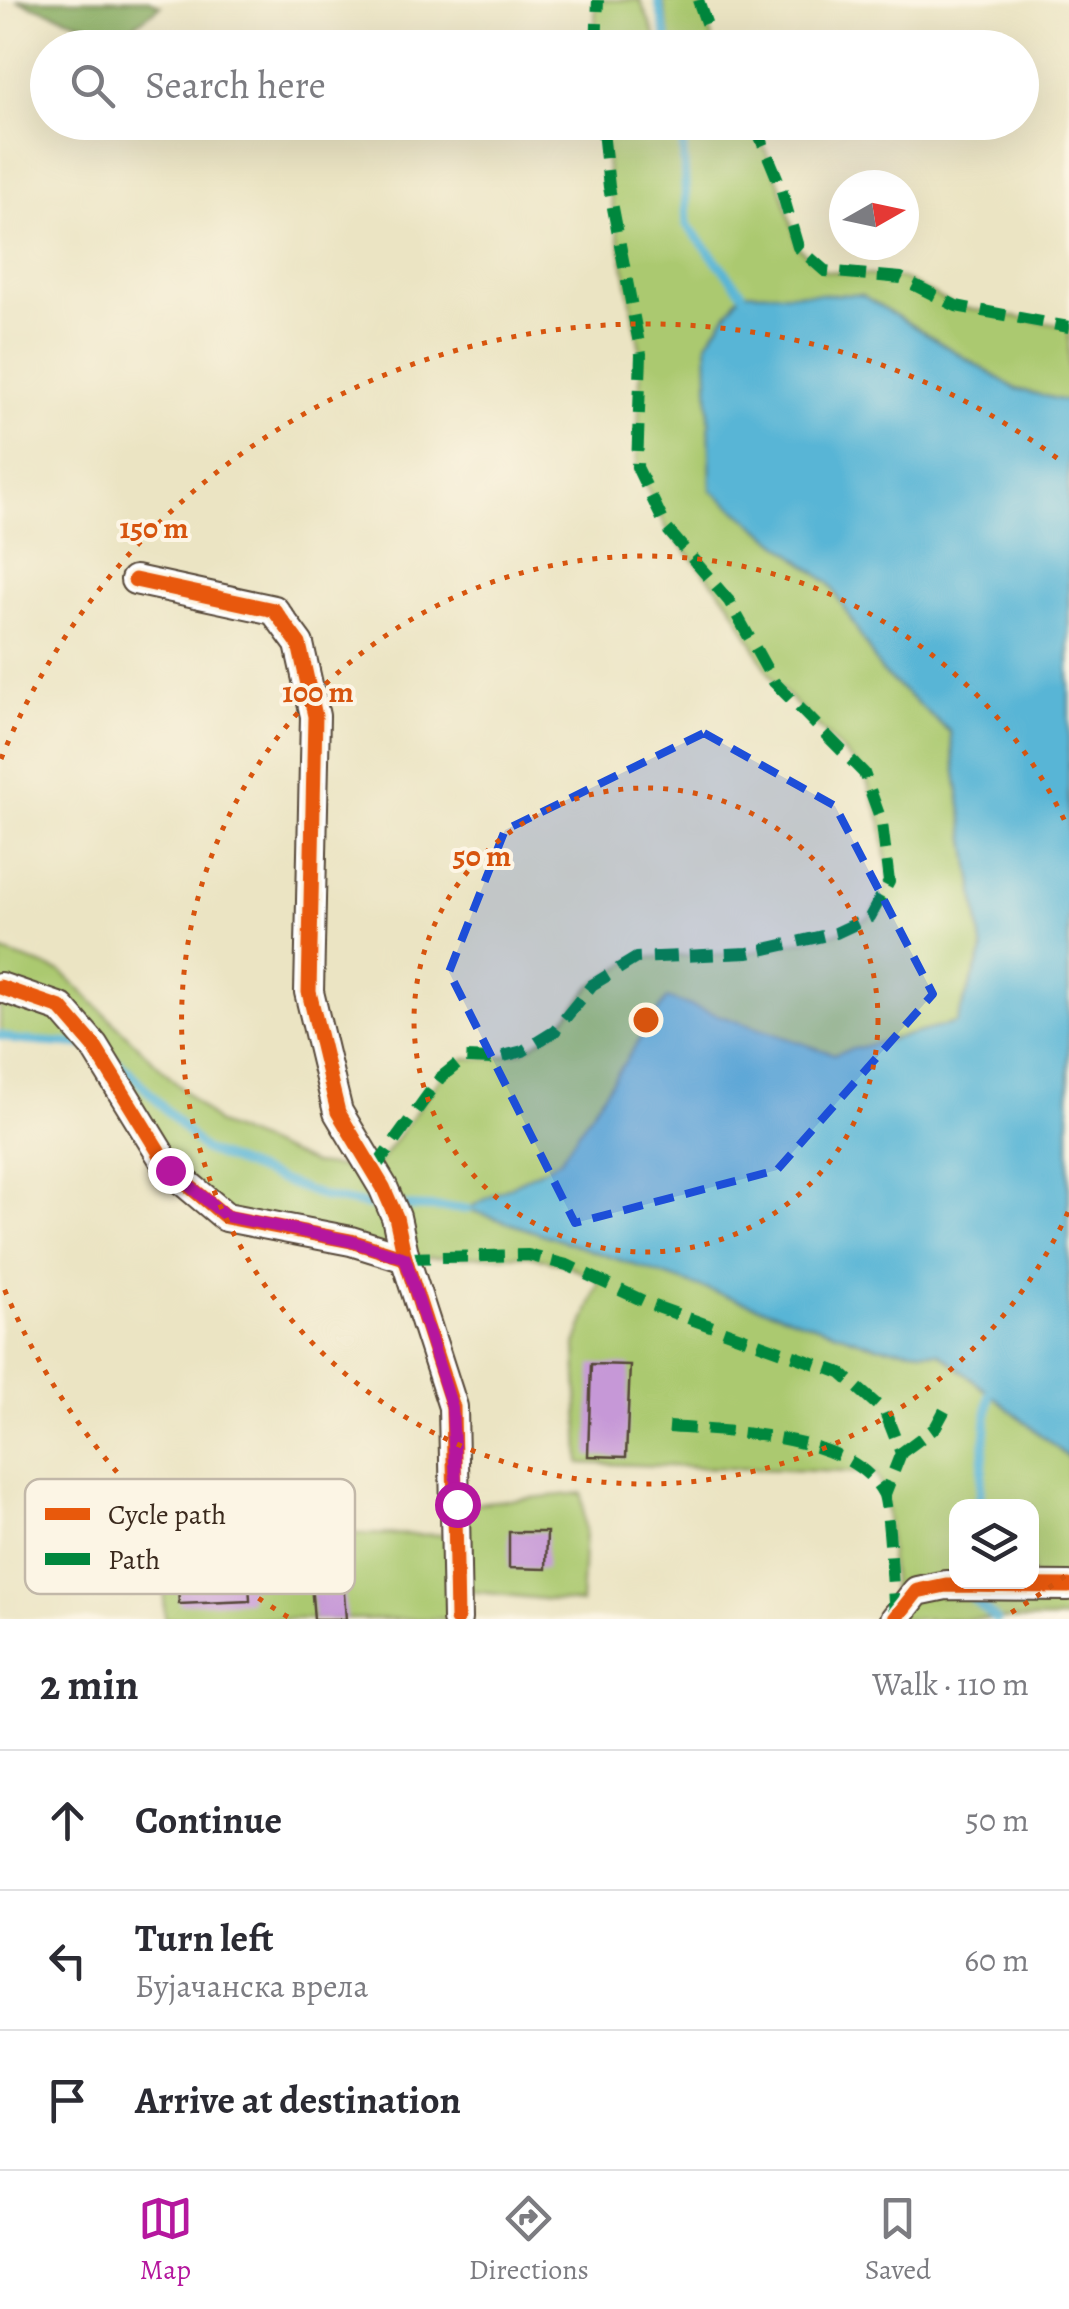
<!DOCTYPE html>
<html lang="en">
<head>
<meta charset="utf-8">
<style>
	:root { --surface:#fff; --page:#f7f7f7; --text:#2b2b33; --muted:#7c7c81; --line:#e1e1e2; --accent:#b5179e }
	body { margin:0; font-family:Alegreya,serif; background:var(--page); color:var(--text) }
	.controls { position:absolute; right:30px; bottom:30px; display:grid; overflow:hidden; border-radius:20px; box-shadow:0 10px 40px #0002 }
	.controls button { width:90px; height:90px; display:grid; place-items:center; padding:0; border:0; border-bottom:2px solid var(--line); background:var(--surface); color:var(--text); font:50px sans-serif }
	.compass { position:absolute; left:829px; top:170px; width:90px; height:90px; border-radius:50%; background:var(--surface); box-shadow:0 10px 40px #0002; rotate:81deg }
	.stop { position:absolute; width:30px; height:30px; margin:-22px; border:8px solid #b5179e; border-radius:50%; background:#fff }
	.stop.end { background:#b5179e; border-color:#fff; box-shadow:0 2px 10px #0008 }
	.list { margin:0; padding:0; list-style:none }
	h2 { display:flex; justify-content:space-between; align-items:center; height:130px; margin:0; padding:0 40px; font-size:42px }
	h2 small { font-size:32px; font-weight:400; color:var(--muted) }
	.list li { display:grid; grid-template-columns:65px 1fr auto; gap:30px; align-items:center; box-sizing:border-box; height:140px; padding:0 40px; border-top:2px solid var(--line) }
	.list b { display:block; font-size:38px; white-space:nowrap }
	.list p { margin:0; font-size:32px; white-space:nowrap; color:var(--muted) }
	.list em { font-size:32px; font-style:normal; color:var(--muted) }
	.icon { flex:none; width:55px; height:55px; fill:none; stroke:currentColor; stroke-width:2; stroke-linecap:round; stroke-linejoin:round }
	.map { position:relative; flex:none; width:1069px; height:1619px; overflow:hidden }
	.search { position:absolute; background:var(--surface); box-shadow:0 10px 40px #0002; left:30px; right:30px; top:30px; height:110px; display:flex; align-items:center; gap:25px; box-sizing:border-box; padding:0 35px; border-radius:55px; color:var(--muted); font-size:38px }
	.sheet { height:550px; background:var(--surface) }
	nav { display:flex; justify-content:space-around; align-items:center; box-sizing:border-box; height:140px; border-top:2px solid var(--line); background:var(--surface); font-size:28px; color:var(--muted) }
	nav a { display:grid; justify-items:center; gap:5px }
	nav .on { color:var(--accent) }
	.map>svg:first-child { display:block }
	.green { fill:#abc970; stroke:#737a47; stroke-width:2.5; fill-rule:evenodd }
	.forest { fill:#88ad62; stroke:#626c40; stroke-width:2.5 }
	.water { fill:#58b5d6; stroke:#4a707a; stroke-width:2.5 }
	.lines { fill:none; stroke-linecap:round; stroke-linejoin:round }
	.stream { stroke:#58b5d6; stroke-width:9 }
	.building { fill:#c698d7 }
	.street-casing { stroke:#554637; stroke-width:32 }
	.street { stroke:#fff; stroke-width:28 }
	.quiet { stroke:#00873e; stroke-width:12; stroke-dasharray:25 12; stroke-linecap:butt }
	.cycleway-casing { stroke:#fcf5e5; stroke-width:21 }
	.cycleway { stroke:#e8590c; stroke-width:15 }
	.route { stroke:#b5179e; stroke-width:12 }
	.marked { fill:#1d4ed8; fill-opacity:0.2; stroke:#1d4ed8; stroke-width:8; stroke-dasharray:20 12; stroke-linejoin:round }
	.ring { fill:none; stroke:#d7540e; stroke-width:5; stroke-dasharray:5 10 }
	.key { fill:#fcf5e5; stroke:#c2b8a9; stroke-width:2.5 }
	.key-label { font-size:28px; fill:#3b2a1e }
	.centre { fill:#d7540e; stroke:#fcf5e5; stroke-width:5 }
	.ring-label { font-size:30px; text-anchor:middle; font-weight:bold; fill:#d7540e; stroke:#fcf5e5; stroke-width:8; stroke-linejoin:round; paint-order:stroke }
</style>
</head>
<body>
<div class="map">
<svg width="1069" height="1619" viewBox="0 0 1069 1619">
	<rect width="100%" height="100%" fill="#fcf5e5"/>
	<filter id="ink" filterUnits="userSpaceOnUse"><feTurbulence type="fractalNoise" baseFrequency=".01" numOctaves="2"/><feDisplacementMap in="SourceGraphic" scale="20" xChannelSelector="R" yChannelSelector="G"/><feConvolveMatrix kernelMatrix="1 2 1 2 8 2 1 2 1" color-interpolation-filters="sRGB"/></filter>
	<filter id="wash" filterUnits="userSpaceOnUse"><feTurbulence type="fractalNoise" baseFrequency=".0048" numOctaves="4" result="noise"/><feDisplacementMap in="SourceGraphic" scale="40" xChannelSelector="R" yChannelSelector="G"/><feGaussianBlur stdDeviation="2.25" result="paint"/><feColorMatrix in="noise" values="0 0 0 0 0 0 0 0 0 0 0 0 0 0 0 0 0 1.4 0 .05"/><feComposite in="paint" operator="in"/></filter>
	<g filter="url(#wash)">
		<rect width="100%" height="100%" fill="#ebe4c3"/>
		<g class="green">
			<polygon points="595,0 640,0 660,47 596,47"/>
			<polygon points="663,0 698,0 715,47 672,47"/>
			<path d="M 602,123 L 754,123 L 780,185 L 798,247 L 825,271 L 901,278 L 956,306 L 1069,327 L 1069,402 L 1016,389 L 862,295 L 711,490 L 830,584 L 882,672 L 950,732 L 983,952 L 956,1023 L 834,1054 L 667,998 L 560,1160 L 468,1209 L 876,1345 L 940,1353 L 1069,1458 L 1069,1619 L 895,1619 L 885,1494 L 875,1473 L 580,1463 L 576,1345 L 599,1281 L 567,1265 L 528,1255 L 405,1258 L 226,1217 L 170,1170 L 94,1046 L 16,1040 L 0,1035 L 0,951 L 62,972 L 218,1124 L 314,1164 L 373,1171 L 440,1078 L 465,1058 L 492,1059 L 523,1051 L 555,1031 L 592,985 L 636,958 L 748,953 L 836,933 L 870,917 L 889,882 L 882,823 L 864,773 L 774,682 L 729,601 L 667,529 L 637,467 L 641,354 L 609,187 ZM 956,1506 L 1032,1506 L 1032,1582 L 956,1582 Z"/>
			<polygon points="582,1493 585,1531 581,1603 458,1590 457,1619 165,1619 161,1532 456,1535 457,1505"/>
		</g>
		<polygon class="forest" points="16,0 149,0 161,6 119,36"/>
		<polygon class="water" points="742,292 862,295 1016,389 1069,402 1069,1458 940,1353 876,1346 467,1209 560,1160 667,998 834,1054 956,1023 983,952 950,732 882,672 830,584 711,490 707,342"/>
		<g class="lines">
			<g class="stream">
				<polyline points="658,0 669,48"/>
				<polyline points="682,122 687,225 742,292"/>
				<polyline points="0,1035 16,1040 86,1045"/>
				<polyline points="113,1059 127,1069 204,1150 324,1197 367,1205 467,1209"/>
				<polyline points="979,1506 989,1394"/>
				<polyline points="973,1599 996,1619"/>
			</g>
		</g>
		<g id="blocks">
			<g class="building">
				<polygon points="591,1364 630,1365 626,1457 588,1456"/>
				<polygon points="509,1532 547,1532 546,1569 509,1568"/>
				<polygon points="247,1545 250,1601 179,1604 176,1549"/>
				<polygon points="343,1582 346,1619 314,1619 311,1584"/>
			</g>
		</g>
	</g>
	<g filter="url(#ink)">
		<use href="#blocks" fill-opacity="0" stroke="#554637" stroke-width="2.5"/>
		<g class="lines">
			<g class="street-casing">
				<g id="street">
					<polyline points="135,580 274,610 299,644 315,716 309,992 338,1112 383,1187 396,1217 405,1258 453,1407 457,1619"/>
					<polyline points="0,987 61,1008 94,1046 170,1170 226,1217 351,1241 405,1258"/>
					<polyline points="895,1619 917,1591 946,1585 1069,1586"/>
				</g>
			</g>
			<use href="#street" class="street"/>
			<g class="quiet">
				<polyline points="698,0 715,48"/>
				<polyline points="596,48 598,0"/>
				<polyline points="754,122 780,185 798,247 825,271 901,278 956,306 1069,327"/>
				<polyline points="373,1171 440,1078 465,1058 492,1059 523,1051 555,1031 592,985 636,958 748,953 836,933 870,917 889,882 882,823 864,773 774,682 729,601 667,529 637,467 641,354 609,187 602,122"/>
				<polyline points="405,1258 528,1255 567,1265 652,1305 841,1373 885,1412 901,1453 885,1494"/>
				<path d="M 669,1427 C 729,1432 850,1433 883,1493 C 889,1503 893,1595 895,1615"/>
				<polyline points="901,1453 935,1428 948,1404"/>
			</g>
			<g class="cycleway-casing">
				<g id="cycleway">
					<polyline points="135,580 274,610 299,644 315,716 309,992 338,1112 383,1187 396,1217 405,1258 453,1407 457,1619"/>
					<polyline points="0,987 61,1008 94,1046 170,1170 226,1217 351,1241 405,1258"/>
					<polyline points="895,1619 917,1591 946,1585 1069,1586"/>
				</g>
			</g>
			<use href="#cycleway" class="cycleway"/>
		</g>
	</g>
	<g class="lines" filter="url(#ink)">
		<polyline class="route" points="170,1170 226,1216 350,1241 405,1258 452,1407 457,1504"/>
	</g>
	<path class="marked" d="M 704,733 L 835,806 L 933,994 L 777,1170 L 575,1223 L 449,972 L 505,830 Z"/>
	<g class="ring">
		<circle cx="646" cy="1020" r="232"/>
		<path d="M1068 1212A464 464 0 1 1 1068 828"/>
		<path d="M1065 1576A696 696 0 0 1 1004 1617M288 1617A696 696 0 0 1 1 1281M1 759A696 696 0 0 1 1065 464"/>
	</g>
	<rect x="25" y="1479" width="330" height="115" rx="15" class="key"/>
	<rect x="45" y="1508" width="45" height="12" fill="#e8590c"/>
	<rect x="45" y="1553" width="45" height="12" fill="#00873e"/>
	<g class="key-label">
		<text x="108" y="1524">Cycle path</text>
		<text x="108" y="1569">Path</text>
	</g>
	<circle cx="646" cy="1020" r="15" class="centre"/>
	<g class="ring-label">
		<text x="154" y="538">150 m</text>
		<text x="318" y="702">100 m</text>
		<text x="482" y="866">50 m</text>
	</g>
</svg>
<div class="controls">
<button><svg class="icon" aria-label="layers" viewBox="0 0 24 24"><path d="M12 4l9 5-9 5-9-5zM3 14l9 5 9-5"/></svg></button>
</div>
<svg class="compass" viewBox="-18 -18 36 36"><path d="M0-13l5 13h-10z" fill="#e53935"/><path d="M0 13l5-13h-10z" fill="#7c7c81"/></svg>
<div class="stop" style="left:457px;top:1504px"></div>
<div class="stop end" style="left:170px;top:1170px"></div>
<div class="search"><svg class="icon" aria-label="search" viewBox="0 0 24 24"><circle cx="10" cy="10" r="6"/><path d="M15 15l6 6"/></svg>Search here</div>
</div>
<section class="sheet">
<h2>2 min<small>Walk · 110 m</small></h2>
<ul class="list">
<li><svg class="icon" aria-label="ahead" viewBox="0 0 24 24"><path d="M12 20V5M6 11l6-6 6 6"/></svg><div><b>Continue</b></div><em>50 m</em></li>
<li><svg class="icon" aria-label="left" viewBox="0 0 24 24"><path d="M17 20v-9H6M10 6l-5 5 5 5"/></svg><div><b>Turn left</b><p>Бујачанска врела</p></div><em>60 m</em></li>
<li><svg class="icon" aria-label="arrive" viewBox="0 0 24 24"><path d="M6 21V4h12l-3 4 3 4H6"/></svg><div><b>Arrive at destination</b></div></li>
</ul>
</section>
<nav>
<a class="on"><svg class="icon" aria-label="map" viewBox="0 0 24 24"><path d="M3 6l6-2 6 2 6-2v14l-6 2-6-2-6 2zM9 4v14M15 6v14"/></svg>Map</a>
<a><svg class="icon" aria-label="directions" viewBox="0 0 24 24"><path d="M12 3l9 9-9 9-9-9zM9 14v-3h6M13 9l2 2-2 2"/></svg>Directions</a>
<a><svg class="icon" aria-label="saved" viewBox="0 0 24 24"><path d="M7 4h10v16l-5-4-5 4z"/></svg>Saved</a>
</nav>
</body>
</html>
